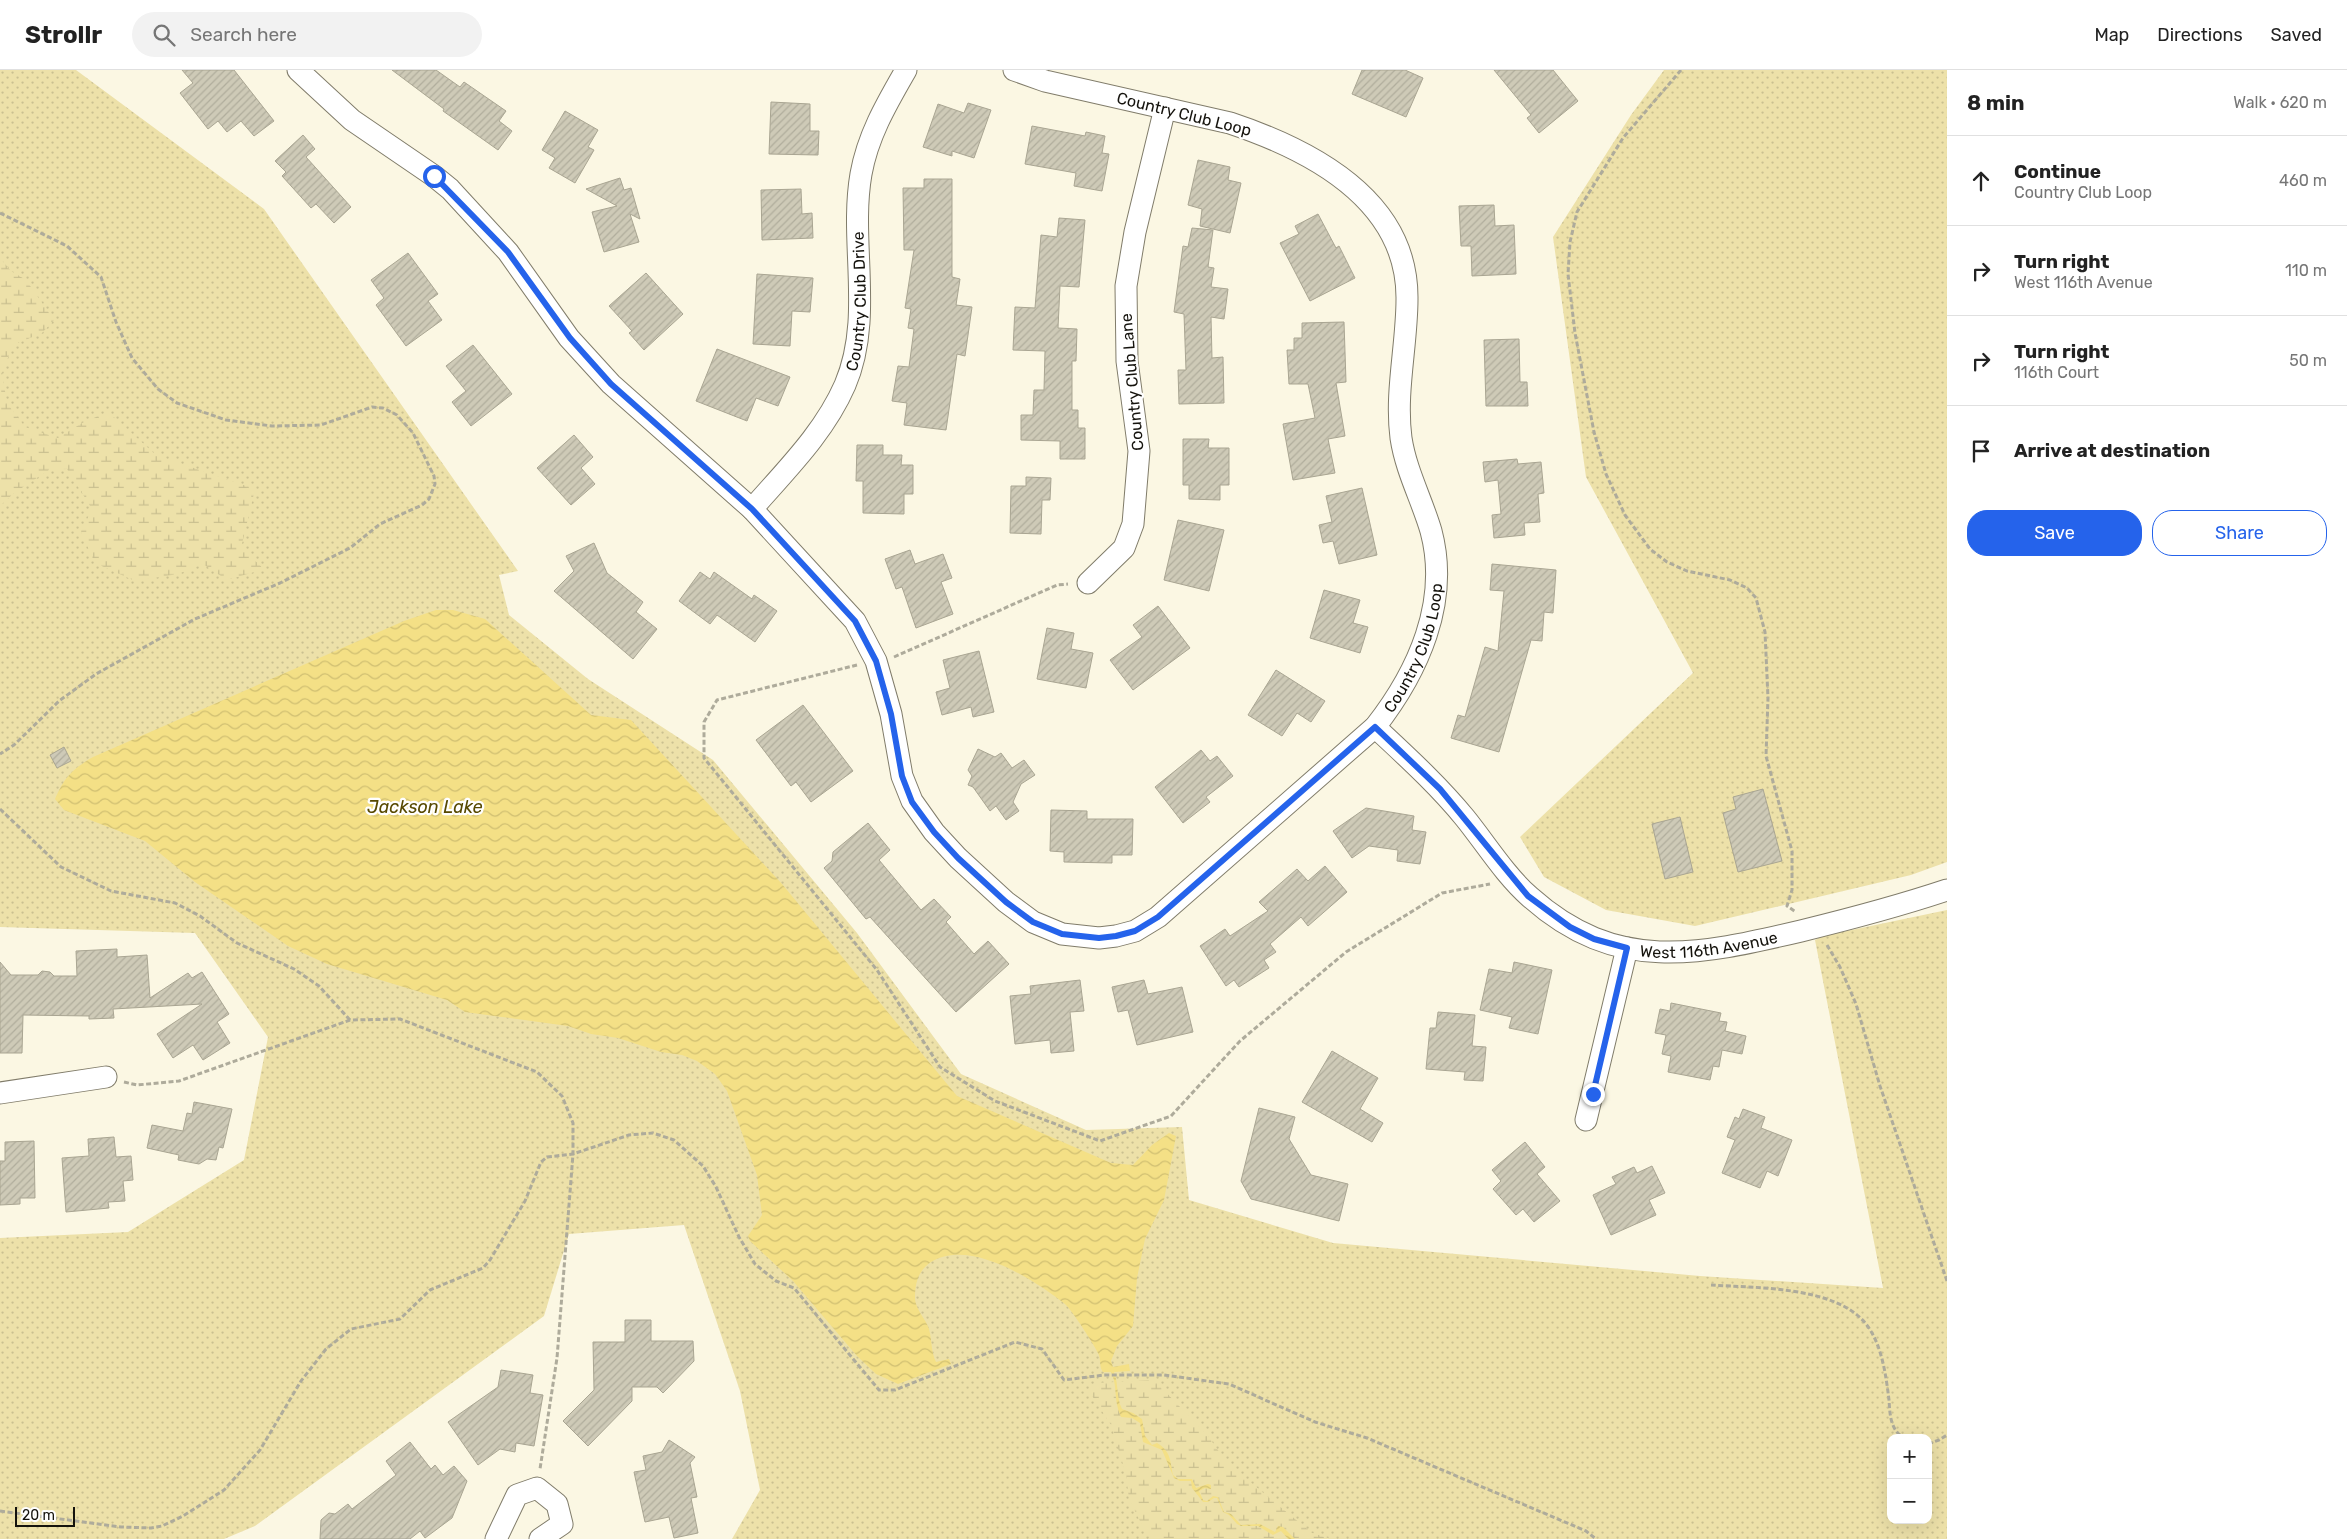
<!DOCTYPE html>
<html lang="en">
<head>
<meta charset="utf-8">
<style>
	:root { --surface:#fff; --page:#f2f2f2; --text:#222; --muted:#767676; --line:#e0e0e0; --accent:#2563eb }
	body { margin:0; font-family:Rubik,sans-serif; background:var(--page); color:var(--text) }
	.controls { position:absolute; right:15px; bottom:15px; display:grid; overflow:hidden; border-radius:10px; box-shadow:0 5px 20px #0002 }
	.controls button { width:45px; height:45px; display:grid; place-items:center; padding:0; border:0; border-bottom:1px solid var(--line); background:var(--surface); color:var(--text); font:25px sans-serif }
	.scale { position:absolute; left:15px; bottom:12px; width:60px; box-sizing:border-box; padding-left:5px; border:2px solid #15130d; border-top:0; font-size:14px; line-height:18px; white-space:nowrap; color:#15130d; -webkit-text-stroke:4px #fff; paint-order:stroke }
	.stop { position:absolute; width:15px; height:15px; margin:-11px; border:4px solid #2563eb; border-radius:50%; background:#fff }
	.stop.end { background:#2563eb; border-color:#fff; box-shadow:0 1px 5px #0008 }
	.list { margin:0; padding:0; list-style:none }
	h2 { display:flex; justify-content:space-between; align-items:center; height:65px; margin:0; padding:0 20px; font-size:21px }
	h2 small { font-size:16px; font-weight:400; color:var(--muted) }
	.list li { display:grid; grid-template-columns:32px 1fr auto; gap:15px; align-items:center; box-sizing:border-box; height:90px; padding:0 20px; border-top:1px solid var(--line) }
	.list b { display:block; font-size:19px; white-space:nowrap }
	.list p { margin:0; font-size:16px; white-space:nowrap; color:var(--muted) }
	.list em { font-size:16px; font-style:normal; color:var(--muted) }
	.actions { display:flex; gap:10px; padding:15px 20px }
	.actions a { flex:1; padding:11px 0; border:1px solid var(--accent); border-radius:20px; text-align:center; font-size:18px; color:var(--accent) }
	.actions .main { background:var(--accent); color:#fff }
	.icon { flex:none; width:28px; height:28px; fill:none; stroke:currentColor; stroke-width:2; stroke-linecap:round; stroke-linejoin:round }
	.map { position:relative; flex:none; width:1947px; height:1469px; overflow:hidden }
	header { display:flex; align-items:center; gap:30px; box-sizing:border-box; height:70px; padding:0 25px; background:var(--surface); border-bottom:1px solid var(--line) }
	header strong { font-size:24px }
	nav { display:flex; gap:28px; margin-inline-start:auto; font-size:18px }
	.search { width:350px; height:45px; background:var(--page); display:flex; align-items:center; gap:12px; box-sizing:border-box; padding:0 18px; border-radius:28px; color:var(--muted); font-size:19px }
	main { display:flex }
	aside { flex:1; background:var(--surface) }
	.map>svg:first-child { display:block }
	.grass { fill:url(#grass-dots); fill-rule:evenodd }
	.wetland { fill:url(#wetland-marsh) }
	.water { fill:url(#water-waves) }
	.building { fill:url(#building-hatch); stroke:#a9a592 }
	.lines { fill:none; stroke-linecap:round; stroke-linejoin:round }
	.street-casing { stroke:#807c6a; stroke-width:23 }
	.path { stroke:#aeab9b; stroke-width:3; stroke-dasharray:5 2.5; stroke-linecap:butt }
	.street { stroke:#fff; stroke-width:21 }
	.route { stroke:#2563eb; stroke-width:6 }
	.labels { text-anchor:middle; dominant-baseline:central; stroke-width:4.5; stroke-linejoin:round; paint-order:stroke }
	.street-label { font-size:16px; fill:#15130d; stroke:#fff }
	.water-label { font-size:18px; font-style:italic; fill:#574900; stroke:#fff }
</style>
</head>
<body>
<header>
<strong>Strollr</strong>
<div class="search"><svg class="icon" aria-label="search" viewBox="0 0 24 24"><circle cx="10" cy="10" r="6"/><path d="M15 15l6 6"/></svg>Search here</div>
<nav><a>Map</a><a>Directions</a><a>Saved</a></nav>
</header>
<main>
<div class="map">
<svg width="1947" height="1469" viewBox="0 0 1947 1469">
	<defs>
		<pattern id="grass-dots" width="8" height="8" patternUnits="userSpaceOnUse" patternTransform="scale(1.25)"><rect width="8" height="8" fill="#ede1a9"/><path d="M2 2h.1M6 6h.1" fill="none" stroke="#cac090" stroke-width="1.8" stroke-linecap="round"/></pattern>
		<pattern id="wetland-marsh" width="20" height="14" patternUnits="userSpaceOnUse" patternTransform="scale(1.25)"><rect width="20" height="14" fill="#ede1a9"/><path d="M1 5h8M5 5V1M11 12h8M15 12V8" fill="none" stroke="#cac090"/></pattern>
		<pattern id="water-waves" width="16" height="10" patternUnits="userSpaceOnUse" patternTransform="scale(1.25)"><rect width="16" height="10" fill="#f4e086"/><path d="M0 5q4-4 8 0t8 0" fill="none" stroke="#d0bf72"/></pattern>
		<pattern id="building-hatch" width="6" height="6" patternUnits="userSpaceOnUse" patternTransform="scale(1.25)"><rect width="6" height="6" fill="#cecab7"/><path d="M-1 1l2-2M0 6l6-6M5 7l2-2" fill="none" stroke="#b0ad9c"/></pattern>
	</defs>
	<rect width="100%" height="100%" fill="#fbf7e3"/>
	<g class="grass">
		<path d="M 0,0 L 76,0 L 264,139 L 518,501 L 499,505 L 509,545 L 588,609 L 713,690 L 857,863 L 961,1004 L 1086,1060 L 1182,1057 L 1189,1130 L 1333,1173 L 1700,1206 L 1883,1218 L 1815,870 L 1823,866 L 1947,840 L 1947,1469 L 732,1469 L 760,1420 L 740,1321 L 684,1155 L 569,1164 L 544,1246 L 255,1456 L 224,1469 L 0,1469 L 0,1168 L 128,1162 L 244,1090 L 268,967 L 195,863 L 0,857 ZM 1891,1368 L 1928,1368 L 1928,1450 L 1891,1450 Z"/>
		<polygon points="1664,0 1947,0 1947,792 1911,805 1695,856 1606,840 1544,807 1520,767 1693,603 1586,407 1553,167 1631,45"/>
	</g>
	<g class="wetland">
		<polygon points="0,188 11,201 26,210 54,250 42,263 13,275 2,303 7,333 25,357 58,368 82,353 108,342 156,385 255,419 241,478 264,499 227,510 203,494 178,504 135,511 95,493 81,462 92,439 67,399 49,400 14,423 0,436"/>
		<polygon points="1154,1310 1208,1366 1227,1393 1312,1463 1331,1469 1149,1469 1129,1429 1126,1404 1111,1355 1089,1321 1095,1313"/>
	</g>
	<path class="water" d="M 436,540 L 453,540 L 485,549 L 591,645 L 631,650 L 782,814 L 957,1026 L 1111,1093 L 1133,1095 L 1152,1075 L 1169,1063 L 1176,1066 L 1164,1130 L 1145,1169 L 1137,1208 L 1133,1256 L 1117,1276 L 1111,1291 L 1113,1297 L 1129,1294 L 1130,1301 L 1114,1302 C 1119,1315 1116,1327 1122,1339 L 1133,1343 L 1142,1349 L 1145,1366 L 1152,1375 L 1157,1373 C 1171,1381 1170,1391 1173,1405 L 1178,1409 L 1192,1409 L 1196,1418 L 1208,1414 L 1211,1415 L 1211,1419 L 1205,1418 L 1199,1421 L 1203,1430 L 1207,1431 L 1213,1426 L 1218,1427 L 1224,1442 L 1231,1444 L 1241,1455 L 1260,1454 L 1275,1462 L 1278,1456 L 1283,1457 L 1295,1469 L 1288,1469 L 1281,1461 L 1273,1465 L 1258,1456 L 1241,1456 L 1237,1454 L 1229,1445 L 1223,1442 L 1217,1428 L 1214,1428 L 1208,1432 L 1203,1432 L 1192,1418 L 1191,1411 L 1180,1411 L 1174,1408 L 1162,1380 L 1143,1372 L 1140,1353 L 1132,1348 L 1121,1347 C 1113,1329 1118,1316 1111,1302 L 1103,1302 C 1099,1297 1101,1291 1099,1285 C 1095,1276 1072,1240 1065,1234 C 1034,1210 970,1168 931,1192 C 918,1201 915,1213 915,1228 C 915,1239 926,1249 929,1259 C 932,1270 931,1282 936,1292 L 949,1289 L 951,1294 L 898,1314 L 876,1304 L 857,1286 L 793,1211 L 750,1171 L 748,1166 L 762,1145 L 757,1105 L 727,1021 L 715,1004 L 697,991 L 682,985 L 661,982 L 618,968 L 591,964 L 568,956 L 465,942 L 447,930 L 327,894 L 288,876 L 195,812 L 145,771 L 64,740 L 55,729 C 65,707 71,700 93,687 L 404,551 Z"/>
	<g class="building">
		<polygon points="182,0 234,0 274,51 254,66 241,51 227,62 218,51 208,59 180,23 193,13"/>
		<polygon points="392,0 436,0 460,17 464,12 506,41 499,51 512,61 498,80 443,41 444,39"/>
		<polygon points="1362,0 1405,0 1423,8 1406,47 1352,24"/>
		<polygon points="1494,0 1553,0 1578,31 1539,63 1527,48 1531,45"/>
		<polygon points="771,32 810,34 810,61 819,61 818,85 769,84"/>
		<polygon points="968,33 991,40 974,88 952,81 952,86 923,77 938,34 964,43"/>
		<polygon points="565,41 598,60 588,77 594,80 575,113 549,98 555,88 542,80"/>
		<polygon points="1032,56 1085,66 1086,62 1105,66 1102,83 1109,84 1102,121 1074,116 1076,103 1025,94"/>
		<polygon points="303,65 315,79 306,87 351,137 334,153 316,134 311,138 282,106 286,102 275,91"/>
		<polygon points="1198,90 1230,97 1228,110 1241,113 1230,163 1200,156 1202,139 1188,135"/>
		<polygon points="620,108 624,120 631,118 640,149 630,144 639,172 604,182 592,142 617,136 586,119"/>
		<polygon points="924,109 952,109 952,207 960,209 956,235 972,237 965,286 957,284 946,360 904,355 907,333 892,331 898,296 909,297 914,259 908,258 911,239 905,238 914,180 904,180 903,118 924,118"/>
		<polygon points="801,119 802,144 812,143 813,168 762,170 761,120"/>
		<polygon points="1494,135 1495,156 1514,155 1516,204 1472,206 1471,176 1461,176 1459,136"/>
		<polygon points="1318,144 1336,178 1339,176 1355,208 1310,231 1280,173 1299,164 1295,156"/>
		<polygon points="1059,148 1085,150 1079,217 1060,216 1058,258 1077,259 1076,291 1072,291 1072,340 1078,340 1078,358 1085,358 1085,389 1060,389 1060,371 1021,370 1021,345 1033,345 1034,320 1044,320 1045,281 1013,280 1015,237 1035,238 1041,165 1057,167"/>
		<polygon points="1192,158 1213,160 1208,197 1214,198 1211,217 1228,219 1224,249 1211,247 1212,288 1223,287 1224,333 1179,334 1178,300 1186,300 1184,244 1174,242 1183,176 1188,177"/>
		<polygon points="408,183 438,224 428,231 442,250 406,276 376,235 384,228 371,210"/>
		<polygon points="646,203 683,244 644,280 629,263 632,261 609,236"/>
		<polygon points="757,204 813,208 810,242 792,241 790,276 753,274"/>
		<polygon points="1344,252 1346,312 1336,313 1345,366 1328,369 1335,403 1293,410 1283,354 1315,348 1308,314 1289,314 1287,280 1294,280 1294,268 1302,268 1302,253"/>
		<polygon points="1519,269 1520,312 1527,312 1528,336 1486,336 1484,270"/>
		<polygon points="473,275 512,324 471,356 452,332 466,321 446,296"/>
		<polygon points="717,279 790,307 778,336 756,328 747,351 696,331"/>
		<polygon points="574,365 593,387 581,398 595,414 571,435 537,398"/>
		<polygon points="1183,369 1209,369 1208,378 1229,378 1229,415 1220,415 1220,430 1189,429 1189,415 1183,415"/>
		<polygon points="857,375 883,375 883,385 902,385 901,395 913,395 913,424 904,424 904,444 863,443 863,411 856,411"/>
		<polygon points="1517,389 1518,394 1541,392 1544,423 1538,424 1540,452 1524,453 1525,465 1494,468 1492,445 1501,444 1498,410 1485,412 1483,392"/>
		<polygon points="1026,407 1051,408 1050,430 1042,430 1041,464 1010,463 1011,416 1026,416"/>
		<polygon points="1362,418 1377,485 1339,494 1333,471 1323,473 1319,455 1332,452 1326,426"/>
		<polygon points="1178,450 1224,460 1209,521 1164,510"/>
		<polygon points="594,473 607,503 643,532 636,542 657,559 633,589 554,521 574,501 566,486"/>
		<polygon points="910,480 915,494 943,484 952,508 941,512 953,544 916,558 902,517 896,519 885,489"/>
		<polygon points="1492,494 1556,500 1553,543 1544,542 1542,571 1531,570 1499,682 1451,668 1458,645 1465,647 1485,577 1498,581 1504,521 1490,520"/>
		<polygon points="700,502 710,509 714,502 752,529 754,525 777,541 755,572 717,545 710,554 679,531"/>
		<polygon points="1324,520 1360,530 1353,553 1368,557 1360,583 1310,568"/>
		<polygon points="1158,536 1190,578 1133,620 1110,590 1142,567 1133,555"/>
		<polygon points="1047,558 1074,563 1071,579 1093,583 1086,618 1037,609"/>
		<polygon points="979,581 994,642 973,647 971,637 942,645 936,622 950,618 943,590"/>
		<polygon points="1276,600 1325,631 1311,652 1297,643 1282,666 1248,645"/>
		<polygon points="803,635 853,701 811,732 796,712 791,716 756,670"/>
		<polygon points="64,677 71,691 57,698 50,685"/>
		<polygon points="978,679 995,687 1001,683 1012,698 1024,690 1035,705 1021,714 1013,732 1019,741 1006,750 996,736 990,741 973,717 968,715 972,706 968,700"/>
		<polygon points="1201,680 1210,691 1217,686 1233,706 1206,727 1210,732 1183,753 1155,717"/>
		<polygon points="1763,719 1782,791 1738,802 1723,743 1736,739 1733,727"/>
		<polygon points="1366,738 1414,746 1412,760 1426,762 1420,794 1397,791 1398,780 1369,776 1352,788 1333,761"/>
		<polygon points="1051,740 1087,741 1087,749 1133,749 1132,785 1112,785 1112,793 1064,792 1064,782 1050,781"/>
		<polygon points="1680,747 1693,802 1665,809 1652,754"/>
		<polygon points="868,753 890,780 879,790 921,840 934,829 951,847 946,852 974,884 988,871 1009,894 956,942 870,847 866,849 824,798 832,791 833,782"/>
		<polygon points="1325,796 1347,822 1308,856 1301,847 1270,874 1276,882 1264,890 1269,898 1239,917 1234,910 1226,916 1200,876 1225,859 1230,866 1268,841 1259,832 1297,799 1308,811"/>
		<polygon points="117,879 117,887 147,885 150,928 188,903 192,908 202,902 229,944 217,952 230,973 203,990 193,975 173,988 157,964 202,934 113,939 114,948 89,949 89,946 23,945 22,983 0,983 0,892 11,905 38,905 42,901 50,902 54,906 77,906 76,881"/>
		<polygon points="1514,892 1552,900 1538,964 1509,958 1512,947 1480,940 1489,899 1512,903"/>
		<polygon points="1080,910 1084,941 1070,942 1074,981 1051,983 1050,970 1015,974 1010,926 1031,924 1030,916"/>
		<polygon points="1144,910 1148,924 1182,917 1193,962 1137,975 1128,940 1118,942 1112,917"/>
		<polygon points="1671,933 1721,943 1719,951 1727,952 1725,961 1746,966 1742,984 1722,980 1719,997 1713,996 1710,1010 1668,1002 1671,986 1662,984 1666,965 1655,963 1660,939 1670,941"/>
		<polygon points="1438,942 1475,945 1472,976 1486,977 1483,1011 1464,1010 1465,1002 1426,999 1430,958 1436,958"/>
		<polygon points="1332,981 1378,1008 1360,1039 1383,1053 1372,1072 1302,1032"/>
		<polygon points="194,1032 232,1039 223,1078 219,1077 216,1090 207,1089 199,1094 178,1090 179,1085 147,1078 152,1055 183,1061 187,1043 192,1044"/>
		<polygon points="1259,1038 1295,1047 1289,1069 1311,1105 1348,1114 1339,1151 1251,1129 1241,1111"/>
		<polygon points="1743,1039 1765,1047 1761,1058 1792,1070 1778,1106 1767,1101 1760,1118 1722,1103 1735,1070 1727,1067 1735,1047 1739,1049"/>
		<polygon points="114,1067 116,1087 131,1086 133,1110 123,1111 125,1131 108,1132 109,1138 66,1142 62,1088 89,1086 88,1069"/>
		<polygon points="34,1071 35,1128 20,1128 20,1134 0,1135 0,1091 5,1091 5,1072"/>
		<polygon points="1525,1072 1545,1097 1537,1104 1560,1131 1534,1152 1523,1139 1516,1145 1493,1119 1501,1111 1492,1100"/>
		<polygon points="1652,1096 1665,1123 1649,1130 1656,1145 1611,1165 1593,1125 1616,1114 1612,1107 1634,1097 1637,1103"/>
		<polygon points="625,1250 651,1250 651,1271 693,1271 694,1291 663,1323 657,1317 632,1317 632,1331 588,1376 563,1351 594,1320 593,1272 625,1272"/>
		<polygon points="501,1300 533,1305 530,1323 543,1325 534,1376 516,1373 515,1382 500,1379 478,1395 448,1352 498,1317"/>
		<polygon points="669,1370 695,1387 690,1393 697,1427 691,1428 698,1463 674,1468 669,1447 645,1452 634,1402 646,1400 643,1386 662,1382"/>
		<polygon points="410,1372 431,1399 435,1395 443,1405 454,1396 467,1411 452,1448 425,1468 420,1461 410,1469 320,1469 321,1450 329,1443 335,1444 348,1434 352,1439 396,1405 386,1391"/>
	</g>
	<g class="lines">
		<g class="street-casing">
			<g id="street">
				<path id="s1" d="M 298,0 L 352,50 L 434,106 L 450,119 L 508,182 L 569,268 L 611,314 L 752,439 L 855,551 L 876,591 L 891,644 L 902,706 L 912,731 L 934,762 L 958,788 L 1006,832 L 1033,852 L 1062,864 L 1099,868 L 1116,866 L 1135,861 L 1158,847 L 1375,657 C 1418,602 1450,532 1431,461 C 1422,430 1406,401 1401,368 C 1395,322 1407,275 1407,229 C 1408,130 1311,80 1230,53 L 1045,11 L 1014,0"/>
				<path id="s2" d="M 752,439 C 786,400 824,363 845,315 C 874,247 849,173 861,104 C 868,65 887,33 906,0"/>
				<polyline points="1088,513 1124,478 1133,454 1139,381 1127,291 1126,216 1135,162 1165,38"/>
				<path id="s3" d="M 1375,657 C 1406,686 1438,715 1465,748 C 1486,774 1505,805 1530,827 C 1616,904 1699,885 1801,861 C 1850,849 1899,836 1947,820"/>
				<polyline points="0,1023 106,1007"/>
				<polyline points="1586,1050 1627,878"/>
				<polyline points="496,1469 517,1425 537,1418 557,1434 562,1454 540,1469"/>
			</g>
		</g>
		<g class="path">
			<polyline points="1681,0 1623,68 1577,142 1570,172 1568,204 1575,263 1594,362 1606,404 1625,445 1650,479 1667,492 1687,501 1730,510 1747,518 1756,528 1765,562 1768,628 1766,686 1792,781 1792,820 1787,836 1796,842"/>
			<polyline points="0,143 67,176 101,207 116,252 132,288 158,319 177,333 226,350 272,356 321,355 372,337 383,338 397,345 413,363 434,406 435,414 429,429 422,435 380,454 350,478 280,513 195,549 96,604 59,631 14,675 0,684"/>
			<polyline points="894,587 1057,515 1068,514"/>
			<polyline points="857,595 717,630 704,652 704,688 877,900 940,997 995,1031 1100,1071 1171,1046 1240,971 1346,882 1442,823 1490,814"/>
			<polyline points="0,739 61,797 111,821 175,833 200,846 237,873 294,899 319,916 350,950"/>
			<polyline points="1827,875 1840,897 1856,934 1880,1016 1947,1211"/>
			<polyline points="124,1012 137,1015 179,1011 350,950 400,949 537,1002 562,1026 573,1053 573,1084 557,1288 540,1399"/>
			<path d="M 1711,1215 C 1756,1218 1836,1216 1866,1254 C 1882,1274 1886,1306 1889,1330 C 1890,1344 1890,1360 1904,1368"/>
			<polyline points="1928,1374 1939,1370 1947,1365"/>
			<polyline points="0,1441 121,1457 151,1458 162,1456 183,1446 224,1420 260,1380 301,1311 326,1279 351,1259 400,1249 430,1220 483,1198 490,1190 525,1131 541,1092 547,1087 573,1084 629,1065 653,1063 674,1070 703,1096 716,1117 739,1167 755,1194 776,1211 794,1218 879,1320 895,1320 1015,1272 1042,1279 1064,1310 1104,1305 1164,1305 1229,1314 1315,1352 1367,1368 1586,1461 1596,1469"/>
		</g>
		<use href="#street" class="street"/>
	</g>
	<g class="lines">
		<polyline class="route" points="434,106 508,182 570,268 611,314 752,439 855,551 876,591 891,644 902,706 912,732 934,762 958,788 1006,832 1033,852 1062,864 1099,868 1116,866 1135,861 1158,847 1375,657 1440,719 1528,826 1570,857 1594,869 1627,878 1593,1024"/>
	</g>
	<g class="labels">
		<g class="street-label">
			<text transform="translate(1184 44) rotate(14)">Country Club Loop</text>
			<text stroke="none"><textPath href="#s2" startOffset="241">Country Club Drive</textPath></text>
			<text transform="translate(1132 312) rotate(-95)">Country Club Lane</text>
			<text stroke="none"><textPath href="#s1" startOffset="1660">Country Club Loop</textPath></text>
			<text stroke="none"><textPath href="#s3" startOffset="424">West 116th Avenue</textPath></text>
		</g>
		<g class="water-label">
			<text x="425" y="737">Jackson Lake</text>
		</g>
	</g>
</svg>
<div class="controls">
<button>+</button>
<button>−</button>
</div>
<div class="scale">20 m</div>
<div class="stop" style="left:434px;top:106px"></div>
<div class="stop end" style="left:1593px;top:1024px"></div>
</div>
<aside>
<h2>8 min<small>Walk · 620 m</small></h2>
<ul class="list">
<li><svg class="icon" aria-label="ahead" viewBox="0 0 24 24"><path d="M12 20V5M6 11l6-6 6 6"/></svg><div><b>Continue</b><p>Country Club Loop</p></div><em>460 m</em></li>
<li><svg class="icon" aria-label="right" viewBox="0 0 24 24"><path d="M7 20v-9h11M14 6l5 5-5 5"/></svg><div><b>Turn right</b><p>West 116th Avenue</p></div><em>110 m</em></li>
<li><svg class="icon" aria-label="right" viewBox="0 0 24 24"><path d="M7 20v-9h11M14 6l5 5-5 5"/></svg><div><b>Turn right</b><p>116th Court</p></div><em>50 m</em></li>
<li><svg class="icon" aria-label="arrive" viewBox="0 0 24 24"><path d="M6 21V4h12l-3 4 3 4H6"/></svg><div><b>Arrive at destination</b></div></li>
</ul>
<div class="actions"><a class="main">Save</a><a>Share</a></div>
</aside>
</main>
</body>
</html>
